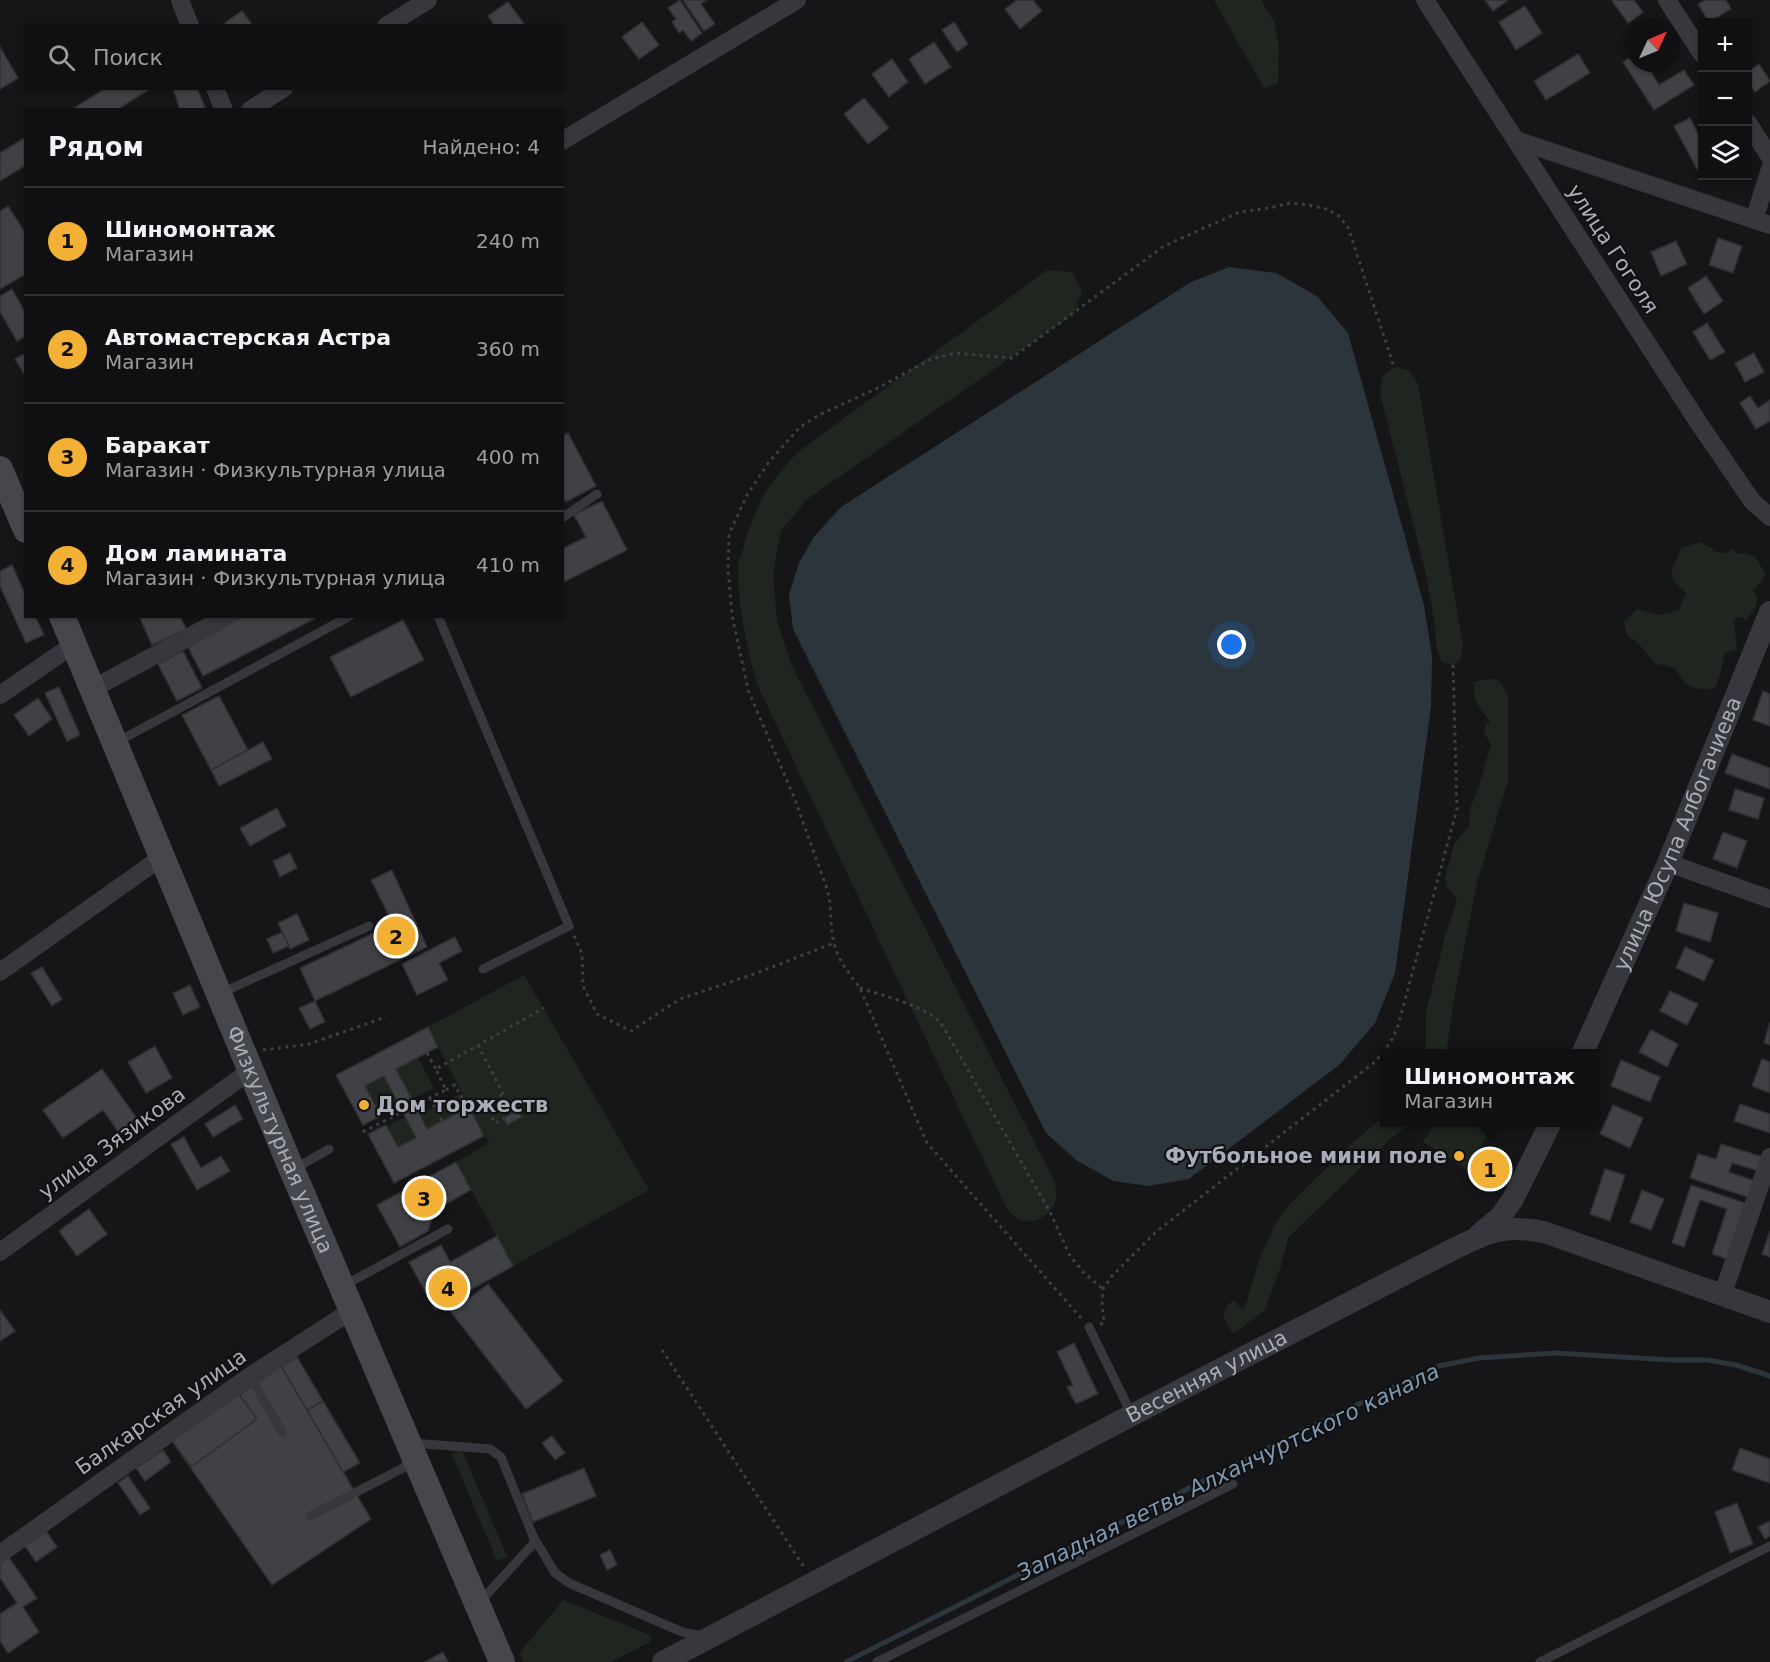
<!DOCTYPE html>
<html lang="ru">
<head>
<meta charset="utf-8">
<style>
	:root { --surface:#101012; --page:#1e1e20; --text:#f1f3f6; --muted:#9c9d9f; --line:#303032; --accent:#f2b134 }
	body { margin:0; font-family:"DejaVu Sans",sans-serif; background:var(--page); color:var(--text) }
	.controls { position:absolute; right:18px; top:18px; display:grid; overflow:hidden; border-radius:0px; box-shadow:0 2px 4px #0004 }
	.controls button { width:54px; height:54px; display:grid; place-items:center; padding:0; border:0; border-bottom:2px solid var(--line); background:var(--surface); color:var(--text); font:30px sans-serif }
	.compass { position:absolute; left:1626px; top:18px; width:54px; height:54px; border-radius:50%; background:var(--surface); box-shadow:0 2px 4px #0004; rotate:46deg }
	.you { position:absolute; left:1232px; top:645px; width:21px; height:21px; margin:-15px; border:4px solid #fff; border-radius:50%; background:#1a73e8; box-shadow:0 0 0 9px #1a73e833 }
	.badge { display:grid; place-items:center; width:39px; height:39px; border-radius:50%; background:var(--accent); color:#111; font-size:20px; font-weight:700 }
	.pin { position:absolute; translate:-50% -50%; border:3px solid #fff; box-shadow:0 2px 6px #0006 }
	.popup { position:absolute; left:1380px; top:1049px; width:219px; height:78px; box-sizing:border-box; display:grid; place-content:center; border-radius:0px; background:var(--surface); filter:drop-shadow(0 2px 4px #0005); font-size:20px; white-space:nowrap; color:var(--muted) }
	.popup b { font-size:22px; color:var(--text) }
	.popup::after { content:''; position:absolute; left:50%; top:100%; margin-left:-12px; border:12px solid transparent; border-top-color:var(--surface) }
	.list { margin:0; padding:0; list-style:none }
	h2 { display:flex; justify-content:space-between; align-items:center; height:78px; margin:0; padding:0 24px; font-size:26px }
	h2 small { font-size:20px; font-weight:400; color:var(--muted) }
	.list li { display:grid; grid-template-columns:39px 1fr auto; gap:18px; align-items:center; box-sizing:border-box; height:108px; padding:0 24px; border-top:2px solid var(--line) }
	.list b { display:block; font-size:22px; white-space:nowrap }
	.list p { margin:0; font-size:20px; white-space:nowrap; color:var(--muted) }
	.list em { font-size:20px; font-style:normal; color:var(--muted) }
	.icon { flex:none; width:33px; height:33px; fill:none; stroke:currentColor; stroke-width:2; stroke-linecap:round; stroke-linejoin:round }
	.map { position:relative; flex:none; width:1770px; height:1662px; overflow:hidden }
	.search { position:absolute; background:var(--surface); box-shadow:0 2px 4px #0004; left:24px; top:24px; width:540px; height:66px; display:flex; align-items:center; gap:15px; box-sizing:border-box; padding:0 21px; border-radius:0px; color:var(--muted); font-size:22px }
	.panel { position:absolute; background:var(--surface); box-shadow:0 2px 4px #0004; left:24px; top:108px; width:540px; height:510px; border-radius:0px }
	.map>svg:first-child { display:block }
	.green { fill:#1e261f }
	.water { fill:#2c353c }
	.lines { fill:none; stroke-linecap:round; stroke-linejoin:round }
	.stream { stroke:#2c353c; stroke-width:5 }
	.building { fill:#404145; stroke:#303034; stroke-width:1.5 }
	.path { stroke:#3d3f44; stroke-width:3; stroke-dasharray:3 4.5; stroke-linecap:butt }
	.service { stroke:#37383d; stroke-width:9 }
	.minor { stroke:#37383d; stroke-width:18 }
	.tertiary { stroke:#37383d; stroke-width:22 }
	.secondary { stroke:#45474d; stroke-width:26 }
	.poi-dot { fill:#f2b134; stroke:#111113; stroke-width:2 }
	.labels { text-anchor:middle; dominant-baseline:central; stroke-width:4.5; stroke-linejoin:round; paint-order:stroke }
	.street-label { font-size:21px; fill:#a8adb8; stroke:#111113 }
	.poi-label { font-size:21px; font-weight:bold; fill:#a8adb8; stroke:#111113; text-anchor:start }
	.water-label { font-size:22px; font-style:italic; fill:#7f9bb3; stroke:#111113 }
</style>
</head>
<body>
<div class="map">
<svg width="1770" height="1662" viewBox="0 0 1770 1662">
	<rect width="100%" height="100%" fill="#161618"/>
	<g class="green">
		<polygon points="1214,0 1261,0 1274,21 1279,47 1278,83 1264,88"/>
		<path d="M 1047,270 L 1072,272 L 1082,291 L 1074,314 L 806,500 L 781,531 L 773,574 L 777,620 L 791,664 L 1055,1183 C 1055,1187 1057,1193 1056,1197 C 1055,1211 1039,1223 1025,1221 C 1017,1220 1011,1213 1006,1207 L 757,684 C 747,647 738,608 738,569 C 738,561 743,551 745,542 C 758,500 768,484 798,452 Z"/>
		<polygon points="1394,367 1409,370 1418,384 1463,646 1461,658 1453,665 1442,662 1437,651 1434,619 1426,575 1380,393 1382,377"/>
		<path d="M 1700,542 L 1706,546 L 1712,548 L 1713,551 L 1726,553 L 1733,549 L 1737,554 L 1745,553 L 1756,557 L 1765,574 L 1761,582 L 1752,590 C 1762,599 1755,611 1746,620 L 1739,617 L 1734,619 L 1737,650 L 1725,653 C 1722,665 1721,675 1715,688 C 1698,692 1683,687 1677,670 L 1668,666 L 1656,664 L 1638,643 L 1627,635 L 1624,622 L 1637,609 L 1659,615 L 1679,610 L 1686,593 C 1664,574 1672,572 1681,548 Z"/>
		<path d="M 1496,679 L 1502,684 L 1508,699 L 1508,781 L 1478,879 L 1454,999 L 1446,1053 L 1426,1053 L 1426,1012 L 1445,937 L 1457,899 L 1446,886 L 1445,878 L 1454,844 L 1469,826 L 1470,808 L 1478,790 L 1491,744 L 1484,733 L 1486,725 L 1490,721 C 1479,709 1473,699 1474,682 L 1481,680 Z"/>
		<polygon points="524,975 649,1190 513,1266 456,1162 489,1143 469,1107 427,1129 420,1115 462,1093 428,1027"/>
		<polygon points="418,1058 434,1088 412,1099 396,1069"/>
		<polygon points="384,1076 399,1105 380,1114 365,1086"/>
		<polygon points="1385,1116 1385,1122 1411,1123 1389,1140 1288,1238 1281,1266 1264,1311 1234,1333 1230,1330 1223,1316 1227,1306 1234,1300 1241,1308 1245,1307 1259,1260 1276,1222 1287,1207 1353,1142"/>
		<polygon points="405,1117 416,1138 398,1147 387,1126"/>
		<polygon points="1435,1123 1435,1122 1495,1123 1466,1169 1423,1142"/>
		<polygon points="462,1450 507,1557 497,1561 452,1454"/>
		<polygon points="563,1600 648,1634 651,1638 650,1642 611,1662 523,1662 520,1653 522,1650"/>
	</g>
	<polygon class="water" points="1229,267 1276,273 1317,296 1348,333 1424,605 1432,657 1431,706 1395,973 1375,1023 1339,1065 1189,1179 1149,1186 1113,1181 1076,1160 1046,1133 793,629 789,595 799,563 814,537 841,507 1191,282"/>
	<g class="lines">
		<g class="stream">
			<polyline points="1300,1432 1439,1366 1479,1358 1555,1353 1673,1360 1707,1360 1736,1365 1770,1376"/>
			<polyline points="846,1662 1292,1436"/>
		</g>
	</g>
	<g class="building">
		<polygon points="680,0 702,33 691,41 683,30 679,33 672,22 676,19 668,8"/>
		<polygon points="683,0 707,0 701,4 715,24 704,31"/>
		<polygon points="1017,0 1033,0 1042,11 1020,29 1005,9"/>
		<polygon points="1485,0 1507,0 1507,1 1493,11"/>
		<polygon points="1614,0 1634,0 1643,12 1628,23 1612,1"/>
		<polygon points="1706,0 1726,0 1731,9 1709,22 1698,4"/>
		<polygon points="508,2 525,25 523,26 495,26 488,16"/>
		<polygon points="1525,6 1542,33 1516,50 1499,22"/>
		<polygon points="242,11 253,26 223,26 222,25"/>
		<polygon points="642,22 659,45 639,59 622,37"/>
		<polygon points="954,22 968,44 957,52 942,30"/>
		<polygon points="934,42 951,67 925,84 909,59"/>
		<polygon points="0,47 18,78 0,89"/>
		<polygon points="1578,54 1590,73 1546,100 1534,81"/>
		<polygon points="1635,54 1635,63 1648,63 1646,64 1659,85 1684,70 1694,85 1654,110 1623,62"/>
		<polygon points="892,59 908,82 889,97 872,74"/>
		<polygon points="1759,64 1770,81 1755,92 1748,81 1748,72"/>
		<polygon points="106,88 151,88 117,110 71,110"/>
		<polygon points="173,88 197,88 206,110 180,110"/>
		<polygon points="864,98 889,128 868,144 844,114"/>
		<polygon points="1690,118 1702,142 1702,175 1701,176 1674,126"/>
		<polygon points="26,137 26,165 0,181 0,153"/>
		<polygon points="8,206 26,234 26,274 0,289 0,211"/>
		<polygon points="1718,238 1742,246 1733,273 1709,265"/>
		<polygon points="1676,241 1687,264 1661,276 1651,252"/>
		<polygon points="1706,276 1723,301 1704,314 1688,288"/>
		<polygon points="12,289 26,314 26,336 17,341 0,312 0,296"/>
		<polygon points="1707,323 1725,352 1710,360 1693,332"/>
		<polygon points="26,353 26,377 15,359"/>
		<polygon points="1754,353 1764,372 1745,382 1735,363"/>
		<polygon points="1750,396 1758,408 1770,400 1770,421 1756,429 1740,403"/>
		<polygon points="568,433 596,486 566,502 562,496 562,436"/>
		<polygon points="602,501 627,550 562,583 562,549 586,537 574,515"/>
		<polygon points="12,565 26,596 26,616 35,616 44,635 26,643 0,586 0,571"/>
		<polygon points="139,616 180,616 186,629 152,645"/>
		<polygon points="243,616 320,616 203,676 187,645"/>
		<polygon points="403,620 424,660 351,697 330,657"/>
		<polygon points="183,651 202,688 177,701 158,664"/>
		<polygon points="59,687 80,735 67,741 45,693"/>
		<polygon points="1763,691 1770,694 1770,726 1753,720"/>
		<polygon points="219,696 248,750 211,770 182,715"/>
		<polygon points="38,698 52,719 29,736 14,715"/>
		<polygon points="263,742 272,759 219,786 211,770"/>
		<polygon points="1732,754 1770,768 1770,789 1725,773"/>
		<polygon points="1735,789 1764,798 1758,819 1729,810"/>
		<polygon points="277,808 286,826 250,846 240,828"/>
		<polygon points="1723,832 1747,841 1737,868 1713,859"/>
		<polygon points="290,853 297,868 280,877 273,861"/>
		<polygon points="392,870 427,947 315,1001 300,968 393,924 371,880"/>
		<polygon points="1684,903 1718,913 1710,942 1676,931"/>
		<polygon points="297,914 309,940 290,949 278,923"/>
		<polygon points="282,932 289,946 273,953 267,939"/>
		<polygon points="455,937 462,951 439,963 448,980 417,995 402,964"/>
		<polygon points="1685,947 1714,960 1704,981 1676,968"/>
		<polygon points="42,967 62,999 52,1006 31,973"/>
		<polygon points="190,985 200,1007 183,1015 173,993"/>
		<polygon points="1670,991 1698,1004 1687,1025 1660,1011"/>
		<polygon points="315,1001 325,1022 310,1029 299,1008"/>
		<polygon points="1770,1022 1770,1045 1764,1043"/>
		<polygon points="428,1027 438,1047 396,1069 415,1105 427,1129 469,1107 484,1136 394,1183 368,1134 386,1125 398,1147 416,1138 384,1076 365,1086 381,1116 363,1125 336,1075"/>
		<polygon points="1651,1030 1678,1044 1667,1067 1639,1052"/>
		<polygon points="155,1046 172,1078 146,1093 128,1062"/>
		<polygon points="1762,1059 1770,1062 1770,1093 1752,1086"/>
		<polygon points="1621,1060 1660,1077 1650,1102 1611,1086"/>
		<polygon points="102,1069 138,1120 119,1133 103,1110 63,1138 43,1110"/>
		<polygon points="1740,1104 1770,1114 1770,1133 1734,1121"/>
		<polygon points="235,1105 243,1119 213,1137 205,1124"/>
		<polygon points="1613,1105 1643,1118 1630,1148 1600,1134"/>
		<polygon points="518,1110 522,1117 507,1125 504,1118"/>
		<polygon points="184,1137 201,1168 221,1156 230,1171 197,1190 171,1144"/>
		<polygon points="1721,1144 1763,1157 1759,1171 1732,1163 1729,1172 1755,1181 1750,1198 1690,1178 1698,1154 1716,1159"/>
		<polygon points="1490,1158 1499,1162 1491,1179 1482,1175"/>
		<polygon points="456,1162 471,1190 435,1210 428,1231 400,1247 377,1205"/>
		<polygon points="1605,1169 1625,1175 1610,1221 1590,1214"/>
		<polygon points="1691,1185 1745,1203 1727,1259 1712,1254 1727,1209 1700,1200 1684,1247 1672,1243"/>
		<polygon points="1642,1190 1664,1199 1651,1230 1630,1222"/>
		<polygon points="89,1209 107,1234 77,1256 59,1231"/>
		<polygon points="1770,1231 1770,1257 1762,1254"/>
		<polygon points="497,1236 513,1266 435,1310 409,1262 441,1245 450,1262"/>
		<polygon points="488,1284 563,1381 526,1409 451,1312"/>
		<polygon points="0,1310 15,1331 0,1341"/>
		<polygon points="1074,1343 1098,1394 1076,1404 1067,1387 1073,1385 1057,1352"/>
		<polygon points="297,1357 323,1401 307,1410 281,1366"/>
		<polygon points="281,1366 345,1478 331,1486 267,1375"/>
		<polygon points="281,1366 371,1519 272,1585 172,1441"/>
		<polygon points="239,1394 257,1419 191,1467 172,1441"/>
		<polygon points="323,1401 360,1463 343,1472 307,1410"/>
		<polygon points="552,1436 565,1453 555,1460 542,1443"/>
		<polygon points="1740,1448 1770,1459 1770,1483 1732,1470"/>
		<polygon points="163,1450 171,1462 145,1481 136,1468"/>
		<polygon points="584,1468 596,1496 533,1522 522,1494"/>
		<polygon points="128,1476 150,1508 140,1515 118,1483"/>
		<polygon points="1737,1503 1753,1544 1730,1553 1715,1512"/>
		<polygon points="1770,1521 1770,1536 1765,1539 1758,1527"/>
		<polygon points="46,1531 57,1547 36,1562 25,1546"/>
		<polygon points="610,1550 617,1565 607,1570 600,1555"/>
		<polygon points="8,1556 37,1598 23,1607 39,1632 8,1653 0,1641 0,1614 17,1603 0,1578 0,1562"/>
		<polygon points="443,1652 448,1662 425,1662"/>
	</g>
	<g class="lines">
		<g class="path">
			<polyline points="574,936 582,954 583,986 597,1014 631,1031 680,999 754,974 834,943"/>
			<path d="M 860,988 C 883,996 924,1005 941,1023 L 1050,1212 L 1070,1256 L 1084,1273 L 1103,1289"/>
			<polyline points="478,1045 513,1113"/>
			<polyline points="263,1050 309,1044 386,1017"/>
			<polyline points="427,1053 436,1069"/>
			<polyline points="446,1090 455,1085 466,1106 472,1103 475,1109 503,1094"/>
			<polyline points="430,1098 442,1121"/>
			<polyline points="485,1104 495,1123 504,1118"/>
			<polyline points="415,1105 446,1090 436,1069 544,1008"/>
			<polyline points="363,1132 402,1112"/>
			<path d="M 1081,1318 L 927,1143 L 860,988 C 849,974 838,960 834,943 C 829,924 833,905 826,886 L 794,797 L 748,690 L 732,615 L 728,570 L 729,534 L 747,495 L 769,462 L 800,427 L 819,415 L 878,388 L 931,359 L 956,353 L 1012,358 L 1164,246 L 1240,212 L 1269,208 L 1290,203 L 1308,205 L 1326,209 L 1338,215 L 1348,227 L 1394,367"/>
			<polyline points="1100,1324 1104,1323 1102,1306 1103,1289 1112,1276 1157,1231 1375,1062 1390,1043 1397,1029 1457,809 1453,665"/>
			<polyline points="662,1350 804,1567"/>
		</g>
		<g class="service">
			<polyline points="562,518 597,494"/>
			<polyline points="438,616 569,926 483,969"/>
			<polyline points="117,742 350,616"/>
			<polyline points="221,993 369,926"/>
			<polyline points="294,1169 329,1149"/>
			<polyline points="343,1286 448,1229"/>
			<polyline points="1089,1327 1132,1415"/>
			<polyline points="250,1376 282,1432"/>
			<polyline points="412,1443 490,1449 501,1457 533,1536 534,1541 532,1545 479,1603"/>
			<polyline points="310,1516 403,1468 411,1459"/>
			<polyline points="533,1536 555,1573 569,1583 682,1632 703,1636"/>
			<polyline points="877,1662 1233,1484"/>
			<polyline points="1540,1662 1770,1546"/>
		</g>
		<g class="minor">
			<polyline points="180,0 190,26"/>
			<polyline points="1425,0 1698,422 1752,501 1770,517"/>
			<polyline points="1667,0 1702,54"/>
			<polyline points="386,26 428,0"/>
			<polyline points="215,88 224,110"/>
			<polyline points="250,110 284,88"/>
			<polyline points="1748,123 1770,157"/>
			<polyline points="1516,140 1770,225"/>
			<polyline points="562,141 797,0"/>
			<polyline points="1754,220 1770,169"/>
			<polyline points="92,689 228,616"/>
			<polyline points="0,695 73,645"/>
			<polyline points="1668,863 1770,899"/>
			<polyline points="0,972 162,857"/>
			<polyline points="0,1252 251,1070"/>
			<polyline points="1722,1296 1770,1157"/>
			<polyline points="0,1554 250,1376 351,1311"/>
		</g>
		<g class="tertiary">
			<path id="s1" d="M 1582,1054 L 1668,863 L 1770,612"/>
			<polyline points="1480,1234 1501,1216 1513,1199 1551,1122"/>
			<path id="s2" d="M 663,1662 L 1132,1415 L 1442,1255 C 1482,1235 1502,1222 1547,1233 L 1770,1312"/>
		</g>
		<g class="secondary">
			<polyline points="0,469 26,530"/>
			<path id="s3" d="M 62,616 L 292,1170 L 502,1662"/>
		</g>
	</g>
	<g class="poi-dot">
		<circle cx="364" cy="1105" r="6"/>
		<circle cx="1459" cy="1156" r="6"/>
	</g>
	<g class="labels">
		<g class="street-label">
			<text transform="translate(1613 249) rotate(57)">улица Гоголя</text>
			<text stroke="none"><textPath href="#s1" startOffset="240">улица Юсупа Албогачиева</textPath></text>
			<text stroke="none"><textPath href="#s3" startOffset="567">Физкультурная улица</textPath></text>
			<text transform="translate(112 1143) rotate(-36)">улица Зязикова</text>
			<text stroke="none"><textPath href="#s2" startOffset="614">Весенняя улица</textPath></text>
			<text transform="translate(161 1412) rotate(-35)">Балкарская улица</text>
		</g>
		<g class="poi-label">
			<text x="376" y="1105">Дом торжеств</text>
			<text x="1447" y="1156" text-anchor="end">Футбольное мини поле</text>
		</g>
		<g class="water-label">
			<text transform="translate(1228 1472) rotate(-26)">Западная ветвь Алханчуртского канала</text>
		</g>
	</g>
</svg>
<div class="controls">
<button>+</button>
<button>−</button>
<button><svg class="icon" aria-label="layers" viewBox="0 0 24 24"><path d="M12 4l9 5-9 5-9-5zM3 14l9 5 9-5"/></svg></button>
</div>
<svg class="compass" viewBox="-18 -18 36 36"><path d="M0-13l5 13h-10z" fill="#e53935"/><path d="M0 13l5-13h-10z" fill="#9c9d9f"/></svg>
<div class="you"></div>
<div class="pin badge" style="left:1490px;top:1169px">1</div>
<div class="popup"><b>Шиномонтаж</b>Магазин</div>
<div class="pin badge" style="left:396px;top:936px">2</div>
<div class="pin badge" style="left:424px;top:1198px">3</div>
<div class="pin badge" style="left:448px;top:1288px">4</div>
<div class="search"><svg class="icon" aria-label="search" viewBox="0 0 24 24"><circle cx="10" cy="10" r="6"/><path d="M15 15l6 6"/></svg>Поиск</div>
<section class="panel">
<h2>Рядом<small>Найдено: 4</small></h2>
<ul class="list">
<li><span class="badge">1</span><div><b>Шиномонтаж</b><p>Магазин</p></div><em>240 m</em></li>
<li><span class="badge">2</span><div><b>Автомастерская Астра</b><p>Магазин</p></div><em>360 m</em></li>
<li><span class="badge">3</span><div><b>Баракат</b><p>Магазин · Физкультурная улица</p></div><em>400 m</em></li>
<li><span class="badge">4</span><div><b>Дом ламината</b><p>Магазин · Физкультурная улица</p></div><em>410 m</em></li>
</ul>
</section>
</div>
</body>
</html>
